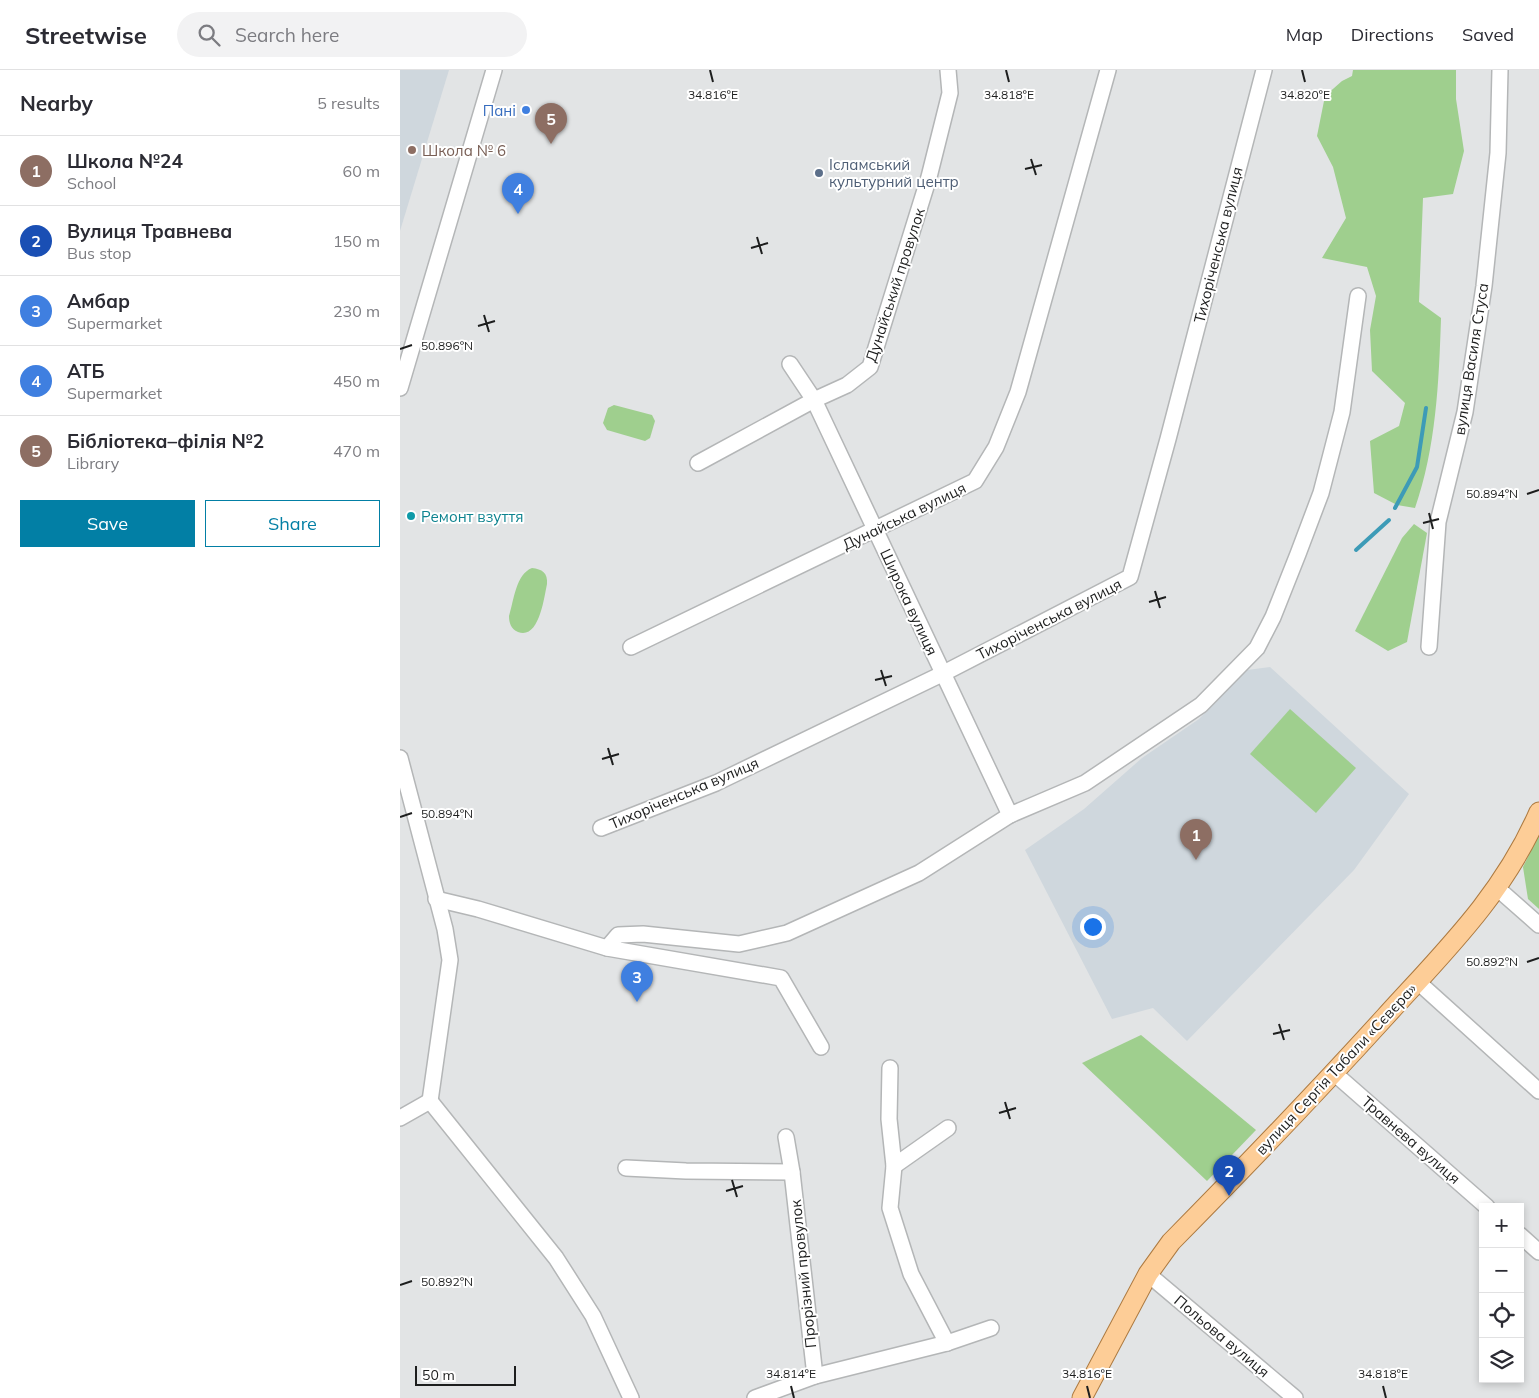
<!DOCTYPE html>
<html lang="en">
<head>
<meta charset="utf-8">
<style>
	:root { --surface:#fff; --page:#f2f2f3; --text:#2b2b33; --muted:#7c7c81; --line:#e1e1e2; --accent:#027fa5 }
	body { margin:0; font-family:Mulish,sans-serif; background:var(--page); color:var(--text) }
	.controls { position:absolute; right:15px; bottom:15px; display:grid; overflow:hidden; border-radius:0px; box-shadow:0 2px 8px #0003 }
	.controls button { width:45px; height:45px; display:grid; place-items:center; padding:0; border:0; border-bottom:1px solid var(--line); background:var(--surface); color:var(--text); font:25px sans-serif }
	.scale { position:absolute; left:15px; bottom:12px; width:101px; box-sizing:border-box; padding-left:5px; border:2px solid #1d1e1e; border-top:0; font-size:14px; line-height:18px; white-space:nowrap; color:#1d1e1e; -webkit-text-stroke:4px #fff; paint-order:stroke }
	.you { position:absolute; left:692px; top:856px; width:18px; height:18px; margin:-12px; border:4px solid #fff; border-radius:50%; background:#1a73e8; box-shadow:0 0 0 8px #1a73e833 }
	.badge { display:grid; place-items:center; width:32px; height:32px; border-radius:50%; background:var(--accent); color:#fff; font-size:16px; font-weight:700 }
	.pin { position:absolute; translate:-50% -41px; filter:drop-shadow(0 1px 2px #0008) }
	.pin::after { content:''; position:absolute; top:26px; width:18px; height:15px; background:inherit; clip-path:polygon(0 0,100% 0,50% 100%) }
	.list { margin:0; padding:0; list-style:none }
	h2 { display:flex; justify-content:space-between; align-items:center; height:65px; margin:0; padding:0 20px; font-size:21px }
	h2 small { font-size:16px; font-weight:400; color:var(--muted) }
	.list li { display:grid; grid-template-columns:32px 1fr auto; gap:15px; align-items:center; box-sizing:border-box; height:70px; padding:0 20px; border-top:1px solid var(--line) }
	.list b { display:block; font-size:19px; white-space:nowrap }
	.list p { margin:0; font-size:16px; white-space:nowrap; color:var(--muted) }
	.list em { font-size:16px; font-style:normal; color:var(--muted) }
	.actions { display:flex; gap:10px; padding:15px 20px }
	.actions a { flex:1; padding:11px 0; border:1px solid var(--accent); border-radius:0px; text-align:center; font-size:18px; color:var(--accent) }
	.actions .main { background:var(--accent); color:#fff }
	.icon { flex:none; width:28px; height:28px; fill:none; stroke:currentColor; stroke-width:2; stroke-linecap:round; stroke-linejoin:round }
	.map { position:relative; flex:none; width:1139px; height:1328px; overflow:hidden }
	header { display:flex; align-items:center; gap:30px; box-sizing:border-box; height:70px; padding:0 25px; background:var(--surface); border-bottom:1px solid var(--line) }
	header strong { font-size:24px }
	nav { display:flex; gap:28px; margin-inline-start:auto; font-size:18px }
	.search { width:350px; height:45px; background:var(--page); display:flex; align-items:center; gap:12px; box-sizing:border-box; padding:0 18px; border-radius:28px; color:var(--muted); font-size:19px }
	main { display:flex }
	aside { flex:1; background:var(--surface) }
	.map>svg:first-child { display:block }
	.built { fill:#cfd7dd }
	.green { fill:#9fcf8e }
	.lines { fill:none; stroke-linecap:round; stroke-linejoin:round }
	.stream { stroke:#3d9bb7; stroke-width:4 }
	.minor-casing { stroke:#b4b6b7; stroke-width:18 }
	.major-casing { stroke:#ad7a40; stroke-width:21 }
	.minor { stroke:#fff; stroke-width:15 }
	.major { stroke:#fdcd97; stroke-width:19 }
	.ticks { fill:none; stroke:#1d1e1e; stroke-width:2 }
	.shop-dot { fill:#3f7fe0; stroke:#fff; stroke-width:2 }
	.education-dot { fill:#8d6e63; stroke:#fff; stroke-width:2 }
	.service-dot { fill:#5c6f8a; stroke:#fff; stroke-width:2 }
	.culture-dot { fill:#0f9aa8; stroke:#fff; stroke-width:2 }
	.labels { text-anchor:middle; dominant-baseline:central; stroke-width:4; stroke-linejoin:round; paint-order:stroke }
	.shop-label { font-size:15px; fill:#366cbe; stroke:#fff; text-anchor:end }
	.education-label { font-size:15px; fill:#785e54; stroke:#fff; text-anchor:start }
	.service-label { font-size:15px; fill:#4e5e75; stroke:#fff; text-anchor:start }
	.street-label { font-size:15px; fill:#1d1e1e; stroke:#fff }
	.culture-label { font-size:15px; fill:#0d838f; stroke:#fff; text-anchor:start }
	.ticks-label { font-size:12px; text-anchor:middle; fill:#1d1e1e; stroke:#fff; stroke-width:4; stroke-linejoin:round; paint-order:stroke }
</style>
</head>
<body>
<header>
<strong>Streetwise</strong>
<div class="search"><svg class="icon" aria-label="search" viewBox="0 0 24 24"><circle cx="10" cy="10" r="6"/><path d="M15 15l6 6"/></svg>Search here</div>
<nav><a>Map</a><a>Directions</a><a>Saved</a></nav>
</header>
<main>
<aside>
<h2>Nearby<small>5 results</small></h2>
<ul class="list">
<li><span class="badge" style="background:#8d6e63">1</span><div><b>Школа №24</b><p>School</p></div><em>60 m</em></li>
<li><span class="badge" style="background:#1a4fb4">2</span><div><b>Вулиця Травнева</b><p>Bus stop</p></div><em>150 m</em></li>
<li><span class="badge" style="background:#3f7fe0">3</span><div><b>Амбар</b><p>Supermarket</p></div><em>230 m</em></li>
<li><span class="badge" style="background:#3f7fe0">4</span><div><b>АТБ</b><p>Supermarket</p></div><em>450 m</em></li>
<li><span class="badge" style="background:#8d6e63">5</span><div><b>Бібліотека–філія №2</b><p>Library</p></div><em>470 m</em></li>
</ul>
<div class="actions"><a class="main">Save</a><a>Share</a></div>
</aside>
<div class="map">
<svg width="1139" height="1328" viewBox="0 0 1139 1328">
	<rect width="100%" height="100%" fill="#e2e4e5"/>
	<g class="built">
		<polygon points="0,0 49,0 0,161"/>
		<polygon points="870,597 1009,724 954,800 787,971 753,938 712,949 625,780 684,739 742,688 799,649 847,600"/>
	</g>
	<g class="green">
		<path d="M 953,0 L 1056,0 L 1056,29 L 1064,81 L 1053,124 L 1023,128 L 1019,232 L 1041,248 C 1039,312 1036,378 1015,438 L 997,435 L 974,423 L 970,371 L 999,356 L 1005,333 L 972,301 L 970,260 L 976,226 L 967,197 L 922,188 L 946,148 L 933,97 L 917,66 L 925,26 L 942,11 L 952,6 Z"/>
		<polygon points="214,335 252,345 255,351 250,368 245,371 207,360 203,353 208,338"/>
		<polygon points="1014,454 1027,463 1007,572 988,581 955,561 1002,468"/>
		<path d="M 132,498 C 142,499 148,503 147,514 C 144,528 139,570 118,562 C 111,559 109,553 109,546 C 114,530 116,504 132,498 Z"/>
		<polygon points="890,639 956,698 916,743 850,684"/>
		<polygon points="1139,764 1139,839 1128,829 1123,797"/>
		<polygon points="741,965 856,1060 807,1111 682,993"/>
	</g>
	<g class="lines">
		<g class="stream">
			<polyline points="995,438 1017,397 1026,338"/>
			<polyline points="956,480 989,450"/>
		</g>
		<g class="minor-casing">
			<g id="minor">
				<polyline points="390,294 414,330 610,745"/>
				<polyline points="0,318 94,0"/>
				<polyline points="298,393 414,330 447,315 470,297 529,107 550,23 548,0"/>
				<polyline points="231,577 575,411 596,377 618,322 708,0"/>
				<polyline points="1029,577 1038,452 1065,342 1084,216 1098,83 1100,0"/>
				<polyline points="0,688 45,859 50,890 30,1031"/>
				<polyline points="201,758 316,713 542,604 730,507 768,369 864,0"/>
				<polyline points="1097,818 1139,855"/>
				<polyline points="36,829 78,839 207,878 381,908 421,977"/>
				<polyline points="207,878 218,865 243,864 339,874 387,863 519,803 610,745 685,713 801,635 857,578 873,547 898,484 921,423 942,342 958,226"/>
				<polyline points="1018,912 1139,1021"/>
				<polyline points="490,998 489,1049 494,1096 490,1138 511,1204 547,1273"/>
				<polyline points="934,1003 1087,1137"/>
				<polyline points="30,1031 156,1188 193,1246 231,1328"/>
				<polyline points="0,1048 30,1031"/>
				<polyline points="386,1067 392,1102 415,1306"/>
				<polyline points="494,1096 548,1058"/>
				<polyline points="226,1098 286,1101 392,1102"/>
				<polyline points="1120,1165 1139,1182"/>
				<polyline points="748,1204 895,1328"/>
				<polyline points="355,1328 415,1306 547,1273 591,1258"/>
			</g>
		</g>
		<g class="major-casing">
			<path id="major" d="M 682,1328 L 748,1204 L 771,1172 C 844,1098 915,1024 985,947 C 1045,881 1103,825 1139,742"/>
		</g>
		<use href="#minor" class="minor"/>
		<use href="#major" class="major"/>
	</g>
	<path class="ticks" d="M 310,0 L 313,12M 606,0 L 609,12M 902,0 L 905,12M 631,89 L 636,105M 625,99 L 642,95M 357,167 L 362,184M 351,178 L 368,173M 84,245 L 89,262M 78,256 L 95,251M 0,279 L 12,275M 1127,424 L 1139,420M 1029,443 L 1033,459M 1023,453 L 1039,449M 755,521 L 760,538M 749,532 L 766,527M 481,600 L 486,616M 475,610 L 492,606M 208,678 L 213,695M 202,689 L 219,684M 0,747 L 12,743M 1127,892 L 1139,888M 879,954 L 884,970M 873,964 L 890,960M 605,1032 L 610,1049M 599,1043 L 616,1038M 332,1110 L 337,1127M 326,1121 L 343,1116M 0,1215 L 12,1211M 391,1316 L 394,1328M 687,1316 L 690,1328M 983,1316 L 986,1328"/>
	<circle class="shop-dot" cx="126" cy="40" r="5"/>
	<circle class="education-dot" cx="12" cy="80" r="5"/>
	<circle class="service-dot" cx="419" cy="103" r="5"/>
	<circle class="culture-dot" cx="11" cy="446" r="5"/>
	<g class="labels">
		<g class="shop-label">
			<text x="116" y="40">Пані</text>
		</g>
		<g class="education-label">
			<text x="22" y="80">Школа № 6</text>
		</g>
		<g class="service-label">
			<text x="429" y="94">Ісламський<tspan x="429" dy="17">культурний центр</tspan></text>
		</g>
		<g class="street-label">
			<text transform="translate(818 175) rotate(-76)">Тихоріченська вулиця</text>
			<text transform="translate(495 215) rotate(-72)">Дунайський провулок</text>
			<text transform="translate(1071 289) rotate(-81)">вулиця Василя Стуса</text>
			<text transform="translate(504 446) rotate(-26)">Дунайська вулиця</text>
			<text transform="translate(509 532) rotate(65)">Широка вулиця</text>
			<text transform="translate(649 549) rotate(-27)">Тихоріченська вулиця</text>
			<text transform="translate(284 723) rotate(-23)">Тихоріченська вулиця</text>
			<text transform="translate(936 999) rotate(-47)">вулиця Сергія Табали «Сєвєра»</text>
			<text transform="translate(1011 1070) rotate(41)">Травнева вулиця</text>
			<text transform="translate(403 1204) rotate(-96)">Прорізний провулок</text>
			<text transform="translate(822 1266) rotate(40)">Польова вулиця</text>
		</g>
		<g class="culture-label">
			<text x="21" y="446">Ремонт взуття</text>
		</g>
	</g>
	<g class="ticks-label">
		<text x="313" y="29">34.816°E</text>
		<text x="609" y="29">34.818°E</text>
		<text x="905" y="29">34.820°E</text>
		<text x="47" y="280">50.896°N</text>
		<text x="1092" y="428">50.894°N</text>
		<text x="47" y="748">50.894°N</text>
		<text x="1092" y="896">50.892°N</text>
		<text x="47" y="1216">50.892°N</text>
		<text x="391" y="1308">34.814°E</text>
		<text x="687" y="1308">34.816°E</text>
		<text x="983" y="1308">34.818°E</text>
	</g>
</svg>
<div class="controls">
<button>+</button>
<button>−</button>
<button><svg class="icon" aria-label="locate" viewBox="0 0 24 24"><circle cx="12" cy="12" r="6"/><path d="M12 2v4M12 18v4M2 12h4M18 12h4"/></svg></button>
<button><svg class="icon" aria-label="layers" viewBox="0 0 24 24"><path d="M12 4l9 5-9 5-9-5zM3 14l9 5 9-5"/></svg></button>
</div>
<div class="scale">50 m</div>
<div class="you"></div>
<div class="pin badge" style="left:796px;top:790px;background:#8d6e63">1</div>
<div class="pin badge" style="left:829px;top:1126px;background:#1a4fb4">2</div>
<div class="pin badge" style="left:237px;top:932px;background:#3f7fe0">3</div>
<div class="pin badge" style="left:118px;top:144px;background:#3f7fe0">4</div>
<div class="pin badge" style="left:151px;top:74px;background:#8d6e63">5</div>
</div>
</main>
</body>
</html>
